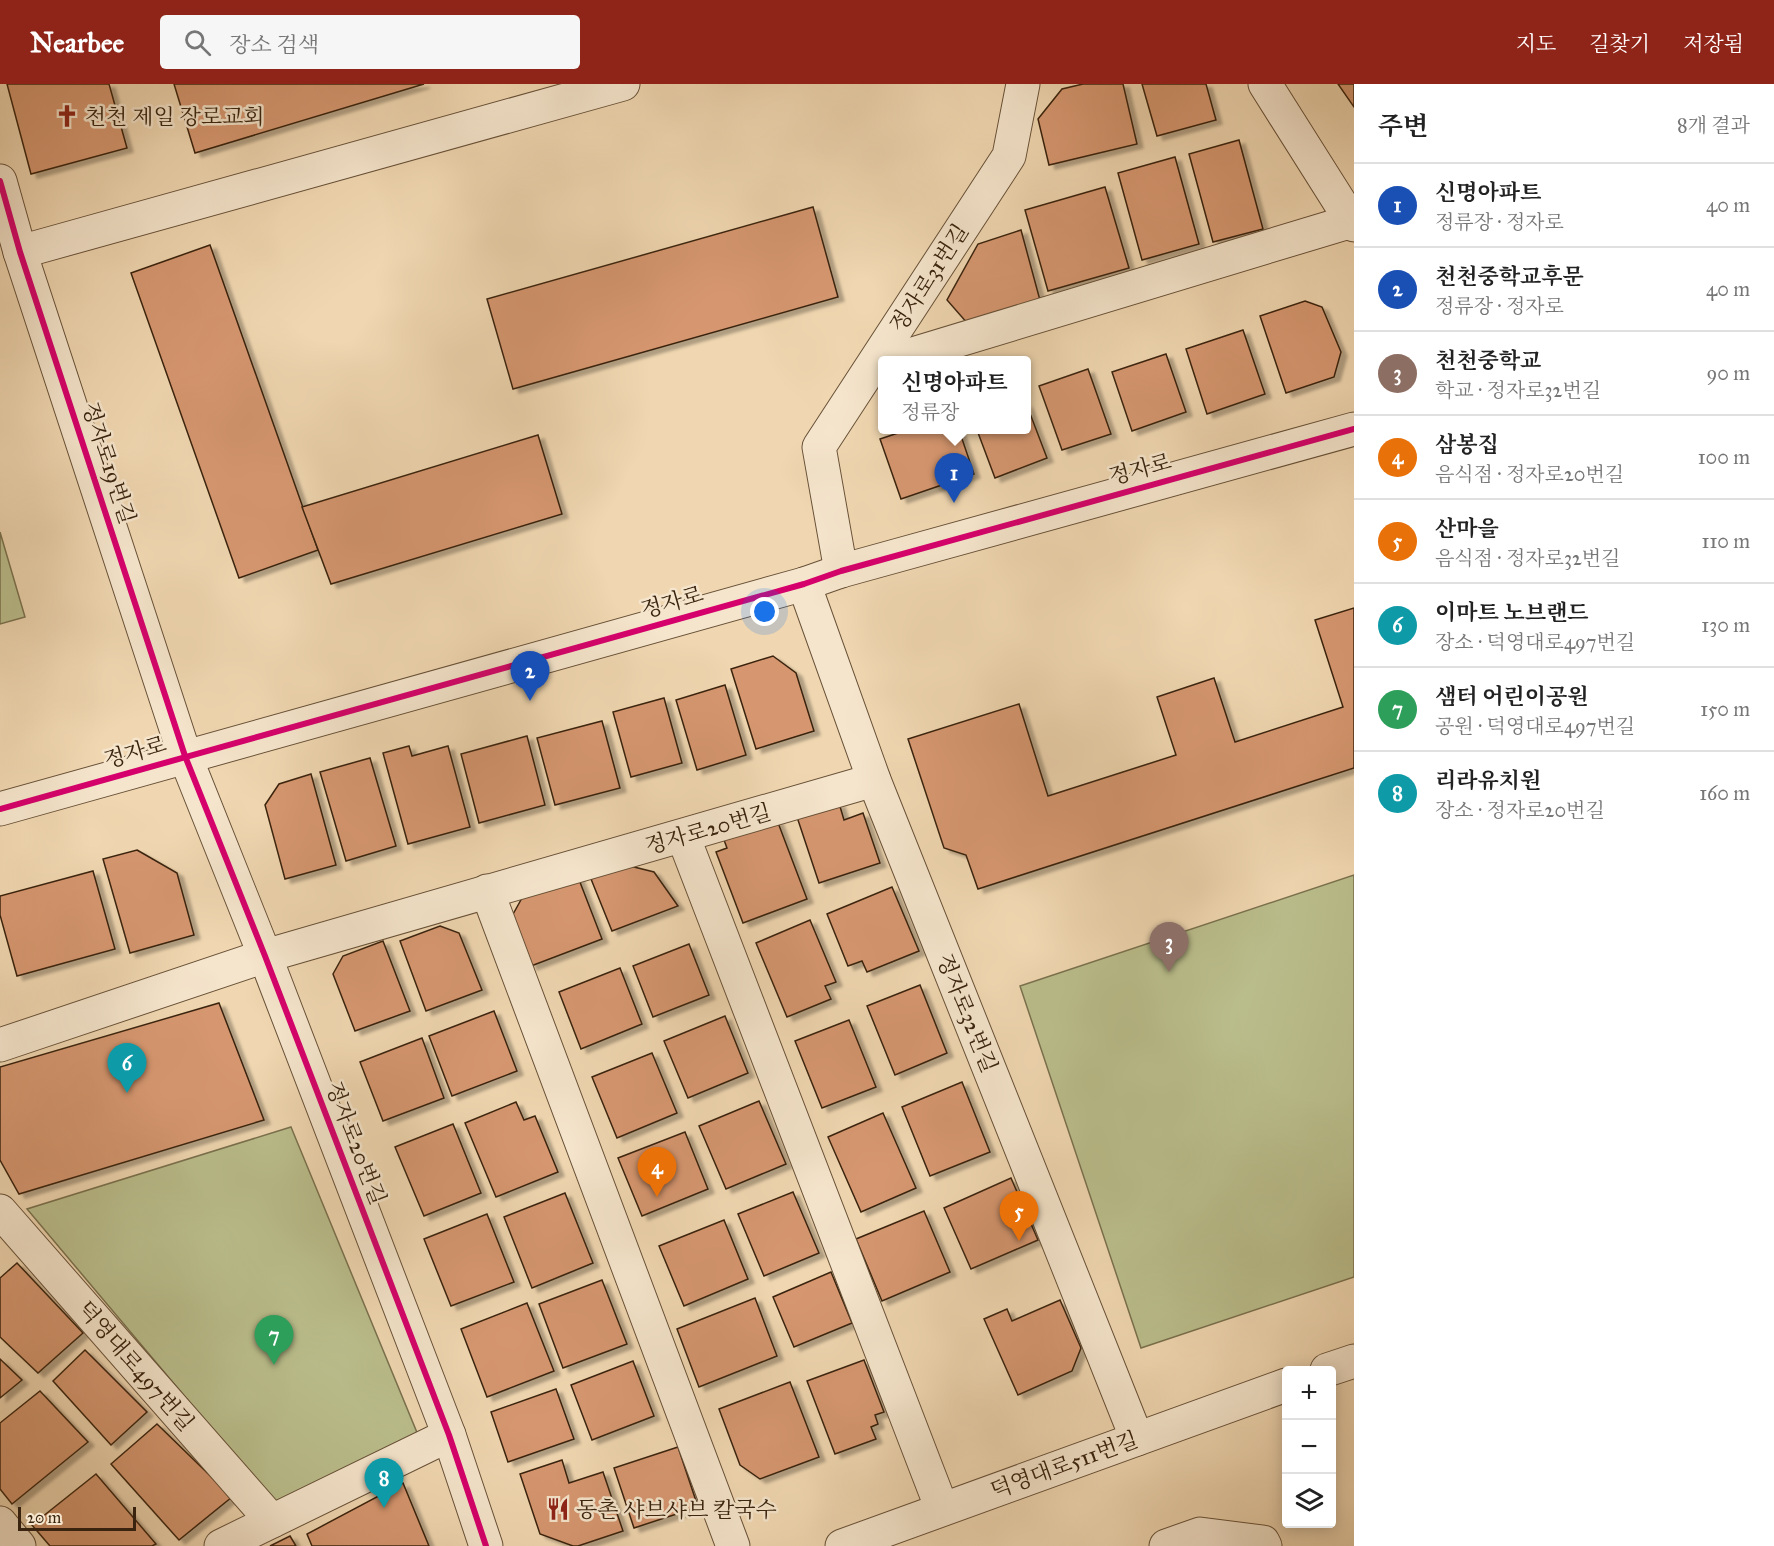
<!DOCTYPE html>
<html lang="ko">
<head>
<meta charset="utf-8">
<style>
	:root { --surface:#fff; --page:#f6f6f6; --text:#222; --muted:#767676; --line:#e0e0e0; --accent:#8f2418 }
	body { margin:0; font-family:"IM FELL Great Primer","Noto Serif KR",serif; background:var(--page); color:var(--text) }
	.controls { position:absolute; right:18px; bottom:18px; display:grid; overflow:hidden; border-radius:6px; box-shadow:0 3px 15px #0003 }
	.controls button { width:54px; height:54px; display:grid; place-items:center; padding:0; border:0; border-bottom:2px solid var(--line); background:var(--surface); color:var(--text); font:30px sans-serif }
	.scale { position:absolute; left:18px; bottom:15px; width:118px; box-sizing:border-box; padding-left:6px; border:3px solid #3a240f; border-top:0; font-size:16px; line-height:21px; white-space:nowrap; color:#3a240f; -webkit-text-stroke:4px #f5e5cc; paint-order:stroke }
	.you { position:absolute; left:765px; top:528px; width:21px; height:21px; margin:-15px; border:4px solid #fff; border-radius:50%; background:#1a73e8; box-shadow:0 0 0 9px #1a73e833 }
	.badge { display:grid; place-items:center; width:39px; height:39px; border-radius:50%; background:var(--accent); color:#fff; font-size:20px; font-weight:700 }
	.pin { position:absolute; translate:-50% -50px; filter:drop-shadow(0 2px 3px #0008) }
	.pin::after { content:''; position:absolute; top:32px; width:21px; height:18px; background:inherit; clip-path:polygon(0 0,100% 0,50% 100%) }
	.popup { position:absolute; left:878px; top:272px; width:153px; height:78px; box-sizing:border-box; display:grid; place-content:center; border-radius:6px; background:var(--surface); filter:drop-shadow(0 2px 4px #0005); font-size:20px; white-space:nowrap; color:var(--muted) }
	.popup b { font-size:22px; color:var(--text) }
	.popup::after { content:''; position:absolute; left:50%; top:100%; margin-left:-12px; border:12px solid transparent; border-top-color:var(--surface) }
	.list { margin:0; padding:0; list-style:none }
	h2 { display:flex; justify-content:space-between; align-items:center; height:78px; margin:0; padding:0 24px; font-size:26px }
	h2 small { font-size:20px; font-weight:400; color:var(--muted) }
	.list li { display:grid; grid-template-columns:39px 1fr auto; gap:18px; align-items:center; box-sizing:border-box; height:84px; padding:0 24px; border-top:2px solid var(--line) }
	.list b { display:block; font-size:22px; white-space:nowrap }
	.list p { margin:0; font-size:20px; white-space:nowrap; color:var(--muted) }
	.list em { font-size:20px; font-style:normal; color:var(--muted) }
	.icon { flex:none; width:33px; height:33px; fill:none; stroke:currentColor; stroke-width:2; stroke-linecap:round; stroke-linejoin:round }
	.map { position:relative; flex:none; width:1354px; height:1462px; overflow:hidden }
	header { display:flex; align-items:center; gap:36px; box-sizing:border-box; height:84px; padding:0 30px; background:var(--accent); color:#fff }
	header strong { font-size:28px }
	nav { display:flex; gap:33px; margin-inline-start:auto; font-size:21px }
	.search { width:420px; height:54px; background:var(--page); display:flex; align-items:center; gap:15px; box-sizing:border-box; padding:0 21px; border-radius:6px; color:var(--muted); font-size:22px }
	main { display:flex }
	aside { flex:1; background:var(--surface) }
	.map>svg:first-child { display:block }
	.green { fill:#babe8c; stroke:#7a714e; stroke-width:1.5 }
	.building { fill:#d69770; stroke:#3a240f; stroke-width:1.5; filter:url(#shadow) }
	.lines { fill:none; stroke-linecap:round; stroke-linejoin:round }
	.minor-casing { stroke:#685138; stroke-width:35 }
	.minor { stroke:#f5e5cc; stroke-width:33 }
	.cycleway-casing { stroke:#f5e5cc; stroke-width:10 }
	.cycleway { stroke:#d6006c; stroke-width:6 }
	.labels { text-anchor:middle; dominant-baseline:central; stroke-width:5; stroke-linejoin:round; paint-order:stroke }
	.poi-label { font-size:22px; fill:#3a240f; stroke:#f5e5cc; text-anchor:start }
	.street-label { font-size:22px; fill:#3a240f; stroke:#f5e5cc }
</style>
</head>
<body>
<header>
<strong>Nearbee</strong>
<div class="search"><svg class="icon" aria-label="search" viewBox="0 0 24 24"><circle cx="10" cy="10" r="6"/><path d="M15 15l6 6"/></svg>장소 검색</div>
<nav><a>지도</a><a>길찾기</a><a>저장됨</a></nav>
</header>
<main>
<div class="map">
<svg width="1354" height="1462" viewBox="0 0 1354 1462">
	<defs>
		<filter id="shadow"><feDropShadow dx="6" dy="4" stdDeviation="1.5" flood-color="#0004"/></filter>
	</defs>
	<rect width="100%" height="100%" fill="#f0d7b1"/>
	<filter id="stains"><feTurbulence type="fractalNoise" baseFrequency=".00333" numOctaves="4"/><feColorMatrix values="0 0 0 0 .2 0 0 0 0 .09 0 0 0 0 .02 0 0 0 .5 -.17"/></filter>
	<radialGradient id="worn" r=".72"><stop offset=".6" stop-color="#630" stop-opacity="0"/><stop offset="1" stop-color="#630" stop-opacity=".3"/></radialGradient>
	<g class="green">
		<polygon points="0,448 25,533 0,540"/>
		<polygon points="1354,791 1354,1193 1141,1264 1020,902"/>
		<polygon points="291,1043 418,1351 277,1422 27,1125"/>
	</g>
	<g class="building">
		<polygon points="7,0 109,0 127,64 31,90"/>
		<polygon points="174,0 424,0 195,69"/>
		<polygon points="1083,0 1123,0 1137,60 1049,81 1038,35 1062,5"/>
		<polygon points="1142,0 1206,0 1216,36 1157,52"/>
		<polygon points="1338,0 1354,0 1354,23"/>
		<polygon points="1239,56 1263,145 1213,158 1189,70"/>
		<polygon points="1175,73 1199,160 1142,176 1118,89"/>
		<polygon points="1105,103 1129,184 1048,207 1025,126"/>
		<polygon points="813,123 838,213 513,305 487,215"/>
		<polygon points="1021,146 1041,220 968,240 947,216 978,160"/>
		<polygon points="210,161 318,466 239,494 131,189"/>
		<polygon points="1305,217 1322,223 1341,268 1334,293 1286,309 1260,232"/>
		<polygon points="1243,246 1265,310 1207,330 1186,265"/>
		<polygon points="1166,270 1186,328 1132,347 1112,288"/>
		<polygon points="1088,285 1111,350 1062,366 1039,302"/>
		<polygon points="1026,319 1047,374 995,394 977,346 1026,346"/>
		<polygon points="907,346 959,346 974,390 901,415 880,355"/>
		<polygon points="538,351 562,430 331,500 302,423"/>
		<polygon points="1354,524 1354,684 978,805 966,771 944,764 908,655 1019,620 1048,712 1176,671 1157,613 1214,594 1235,658 1343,623 1315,536"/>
		<polygon points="773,572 796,589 814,647 756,665 731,585"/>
		<polygon points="725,601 746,671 697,686 676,616"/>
		<polygon points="664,614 682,679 631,693 613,628"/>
		<polygon points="602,637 620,704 555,721 537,654"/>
		<polygon points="527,652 545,721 479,739 461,670"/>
		<polygon points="409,662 412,672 448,662 470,743 408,760 383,669"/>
		<polygon points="370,674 396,762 346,777 320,688"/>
		<polygon points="311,690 336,781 285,795 265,721 279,700"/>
		<polygon points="839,719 844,736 863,729 880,779 819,799 797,733"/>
		<polygon points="777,736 807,815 743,839 716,768 727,764 724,756"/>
		<polygon points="137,766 177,789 194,851 130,869 103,775"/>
		<polygon points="626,781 654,788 678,822 612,847 591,795"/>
		<polygon points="93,787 115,865 17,892 0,831 0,812"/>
		<polygon points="578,793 602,855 531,882 512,832 522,814"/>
		<polygon points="892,803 919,867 867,888 862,877 848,882 827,830"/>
		<polygon points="810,836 836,898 825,902 831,915 787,933 756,859"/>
		<polygon points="440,842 459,849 482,906 426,927 400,857"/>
		<polygon points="383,857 410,927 355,947 333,890 343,872"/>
		<polygon points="689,860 709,911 653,933 633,882"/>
		<polygon points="620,884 642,940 581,965 559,908"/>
		<polygon points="920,901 947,969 895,991 867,922"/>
		<polygon points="219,919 264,1036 19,1110 0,1076 0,983"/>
		<polygon points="494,927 517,987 452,1012 429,952"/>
		<polygon points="725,932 748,989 688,1014 664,957"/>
		<polygon points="849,936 876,1003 822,1024 795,957"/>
		<polygon points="422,954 444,1014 383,1037 360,978"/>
		<polygon points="652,969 677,1029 617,1054 592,993"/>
		<polygon points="962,998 990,1068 930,1092 902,1023"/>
		<polygon points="759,1017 786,1080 726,1105 699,1042"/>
		<polygon points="516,1018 524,1036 535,1032 558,1088 496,1113 465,1039"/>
		<polygon points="883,1029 916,1104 861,1128 828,1053"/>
		<polygon points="453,1040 481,1109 424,1132 395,1063"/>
		<polygon points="685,1048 708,1105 642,1132 618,1074"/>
		<polygon points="1011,1094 1038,1156 971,1185 944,1124"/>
		<polygon points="793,1108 819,1169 764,1192 738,1130"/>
		<polygon points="565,1109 593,1179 532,1204 504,1133"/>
		<polygon points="924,1127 950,1188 882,1217 856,1155"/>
		<polygon points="487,1130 514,1198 451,1222 424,1155"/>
		<polygon points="724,1136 748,1195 684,1222 659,1162"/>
		<polygon points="17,1179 83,1249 38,1289 0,1253 0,1194"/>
		<polygon points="831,1188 852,1239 794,1263 773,1213"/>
		<polygon points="602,1196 627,1260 563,1284 539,1220"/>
		<polygon points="755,1214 777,1272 699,1303 677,1245"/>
		<polygon points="1060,1216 1081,1264 1072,1287 1018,1311 984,1235 1007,1225 1012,1237"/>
		<polygon points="527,1219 554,1287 487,1313 461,1245"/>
		<polygon points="85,1266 147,1328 111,1361 53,1297"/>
		<polygon points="0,1275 22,1296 0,1314"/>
		<polygon points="864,1276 884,1328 875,1331 878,1340 871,1343 876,1355 835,1370 807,1297"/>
		<polygon points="633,1277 654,1332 592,1356 571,1301"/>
		<polygon points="790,1298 819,1373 760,1395 740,1381 719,1325"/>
		<polygon points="556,1305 574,1355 508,1378 491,1328"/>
		<polygon points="40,1307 88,1358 12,1420 0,1405 0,1339"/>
		<polygon points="157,1340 232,1413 179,1456 111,1380"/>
		<polygon points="678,1363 698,1423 634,1444 614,1384"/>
		<polygon points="562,1376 569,1399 603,1388 623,1447 578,1462 573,1462 540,1450 520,1390"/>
		<polygon points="96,1390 156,1460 152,1462 50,1462 32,1441"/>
		<polygon points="403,1399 429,1462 312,1462 307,1450"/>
		<polygon points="290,1452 296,1462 270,1462"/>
	</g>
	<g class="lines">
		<g class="minor-casing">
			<g id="minor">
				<polyline points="1265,0 1354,141"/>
				<polyline points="0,97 20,168 185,672 265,872 449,1351 486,1462"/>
				<polyline points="20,168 623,0"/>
				<polyline points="893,276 1352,137"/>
				<polyline points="841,487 819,363 1009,72 1023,0"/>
				<polyline points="804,500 874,696 1137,1355"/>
				<polyline points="0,725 804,500 841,487 1354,345"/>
				<polyline points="683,752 942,1425"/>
				<polyline points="487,807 733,1462"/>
				<polyline points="0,961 265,872 874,696"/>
				<polyline points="0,1127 272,1437"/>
				<polyline points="1327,1286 1354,1277"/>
				<polyline points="0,1439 19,1462"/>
				<polyline points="221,1462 449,1351"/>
				<polyline points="842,1462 1286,1301"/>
				<polyline points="1166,1462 1200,1450 1263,1458 1265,1462"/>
			</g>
		</g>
		<use href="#minor" class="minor"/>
		<g class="cycleway-casing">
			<g id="cycleway">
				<polyline points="0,97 20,168 185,672 265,872 449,1351 486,1462"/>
				<polyline points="0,725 804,500 841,487 1354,345"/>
			</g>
		</g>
		<use href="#cycleway" class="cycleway"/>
	</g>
	<defs>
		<g id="church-bare" transform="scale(1.8)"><path d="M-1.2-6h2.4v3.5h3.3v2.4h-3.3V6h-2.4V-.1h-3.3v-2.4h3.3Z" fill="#8f2418" stroke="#f5e5cc" stroke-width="2.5" paint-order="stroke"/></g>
		<g id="restaurant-bare" transform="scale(1.8)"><path d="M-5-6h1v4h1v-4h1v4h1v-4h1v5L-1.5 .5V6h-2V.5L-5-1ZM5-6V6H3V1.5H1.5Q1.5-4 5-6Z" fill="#8f2418" stroke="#f5e5cc" stroke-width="2.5" paint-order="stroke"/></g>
	</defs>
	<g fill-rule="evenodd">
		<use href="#church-bare" x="67" y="32"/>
		<use href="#restaurant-bare" x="558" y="1425"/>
	</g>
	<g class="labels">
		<g class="poi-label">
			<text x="85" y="32">천천 제일 장로교회</text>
			<text x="576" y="1425">동촌 샤브샤브 칼국수</text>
		</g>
		<g class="street-label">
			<text transform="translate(929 194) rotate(-57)">정자로31번길</text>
			<text transform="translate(109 379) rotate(72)">정자로19번길</text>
			<text transform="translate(1140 385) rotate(-15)">정자로</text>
			<text transform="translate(672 518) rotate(-16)">정자로</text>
			<text transform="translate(135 668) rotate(-16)">정자로</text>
			<text transform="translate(708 745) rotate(-16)">정자로20번길</text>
			<text transform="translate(967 929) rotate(68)">정자로32번길</text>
			<text transform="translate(356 1059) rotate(69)">정자로20번길</text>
			<text transform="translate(136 1282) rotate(49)">덕영대로497번길</text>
			<text transform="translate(1064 1381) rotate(-20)">덕영대로511번길</text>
		</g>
	</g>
	<rect width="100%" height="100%" filter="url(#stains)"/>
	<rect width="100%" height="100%" fill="url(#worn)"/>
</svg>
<div class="controls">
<button>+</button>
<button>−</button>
<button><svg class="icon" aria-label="layers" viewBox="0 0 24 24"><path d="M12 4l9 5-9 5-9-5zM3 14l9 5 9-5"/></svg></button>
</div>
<div class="scale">20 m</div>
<div class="you"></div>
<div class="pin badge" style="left:954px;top:419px;background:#1a4fb4">1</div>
<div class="popup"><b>신명아파트</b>정류장</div>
<div class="pin badge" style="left:530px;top:617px;background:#1a4fb4">2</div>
<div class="pin badge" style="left:1169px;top:888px;background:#8d6e63">3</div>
<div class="pin badge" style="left:657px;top:1113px;background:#e8710a">4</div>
<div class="pin badge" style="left:1019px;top:1157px;background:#e8710a">5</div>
<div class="pin badge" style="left:127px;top:1009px;background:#0f9aa8">6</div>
<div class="pin badge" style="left:274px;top:1281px;background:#2e9e5b">7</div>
<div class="pin badge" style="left:384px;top:1424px;background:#0f9aa8">8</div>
</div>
<aside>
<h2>주변<small>8개 결과</small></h2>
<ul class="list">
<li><span class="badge" style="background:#1a4fb4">1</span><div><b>신명아파트</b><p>정류장 · 정자로</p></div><em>40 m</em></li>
<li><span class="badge" style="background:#1a4fb4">2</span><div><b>천천중학교후문</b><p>정류장 · 정자로</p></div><em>40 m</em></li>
<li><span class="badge" style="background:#8d6e63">3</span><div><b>천천중학교</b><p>학교 · 정자로32번길</p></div><em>90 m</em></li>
<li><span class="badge" style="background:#e8710a">4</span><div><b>삼봉집</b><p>음식점 · 정자로20번길</p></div><em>100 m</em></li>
<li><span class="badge" style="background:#e8710a">5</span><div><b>산마을</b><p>음식점 · 정자로32번길</p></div><em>110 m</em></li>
<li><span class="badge" style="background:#0f9aa8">6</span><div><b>이마트 노브랜드</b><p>장소 · 덕영대로497번길</p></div><em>130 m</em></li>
<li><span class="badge" style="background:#2e9e5b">7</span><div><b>샘터 어린이공원</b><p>공원 · 덕영대로497번길</p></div><em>150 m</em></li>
<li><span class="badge" style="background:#0f9aa8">8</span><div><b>리라유치원</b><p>장소 · 정자로20번길</p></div><em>160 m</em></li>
</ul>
</aside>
</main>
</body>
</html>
